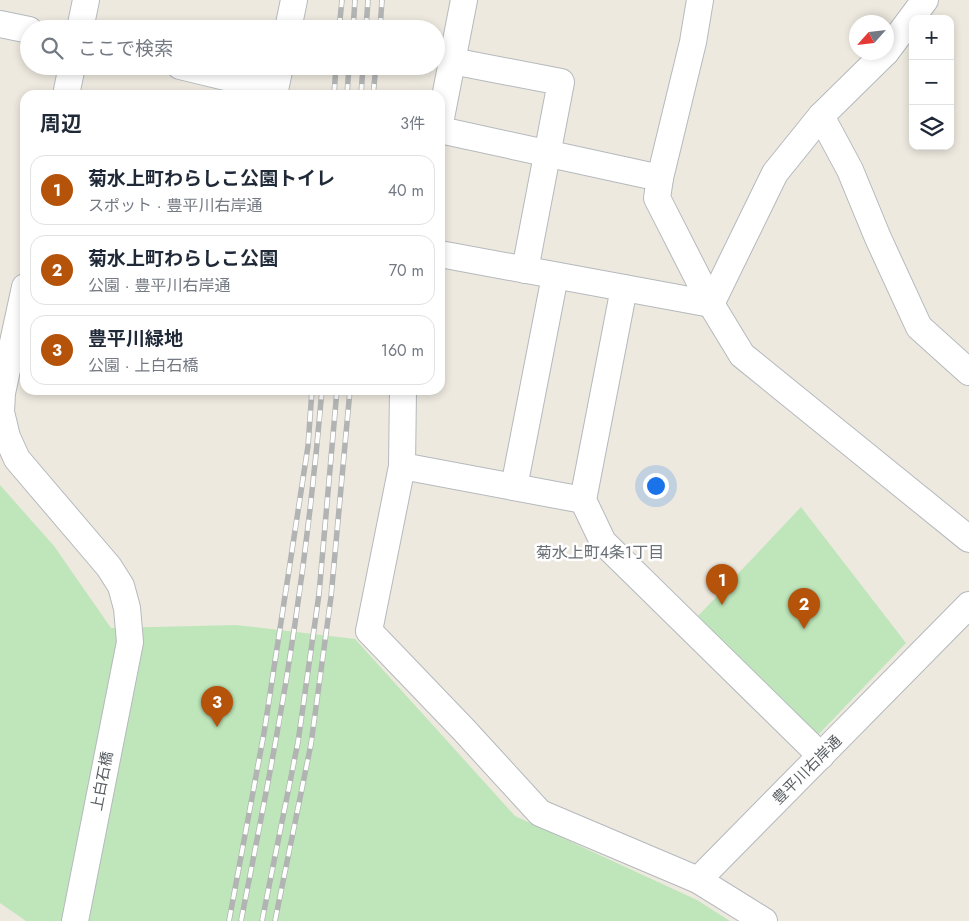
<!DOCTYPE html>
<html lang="ja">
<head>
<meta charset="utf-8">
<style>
	:root { --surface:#fff; --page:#f2f2f3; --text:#1f2937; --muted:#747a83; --line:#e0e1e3; --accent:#b45309 }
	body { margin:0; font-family:Jost,"Noto Sans JP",sans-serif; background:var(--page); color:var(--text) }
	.controls { position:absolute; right:15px; top:15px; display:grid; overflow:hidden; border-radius:10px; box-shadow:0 2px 8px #0003 }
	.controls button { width:45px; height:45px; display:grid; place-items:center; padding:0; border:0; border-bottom:1px solid var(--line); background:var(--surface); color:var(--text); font:25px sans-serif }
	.compass { position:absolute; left:849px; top:15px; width:45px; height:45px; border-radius:50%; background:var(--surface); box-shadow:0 2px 8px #0003; rotate:243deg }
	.you { position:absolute; left:655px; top:485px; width:18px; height:18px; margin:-12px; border:4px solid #fff; border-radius:50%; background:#1a73e8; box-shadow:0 0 0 8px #1a73e833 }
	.badge { display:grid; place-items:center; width:32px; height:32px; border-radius:50%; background:var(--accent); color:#fff; font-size:16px; font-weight:700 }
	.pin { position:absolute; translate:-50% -41px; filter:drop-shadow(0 1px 2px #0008) }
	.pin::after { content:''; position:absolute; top:26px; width:18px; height:15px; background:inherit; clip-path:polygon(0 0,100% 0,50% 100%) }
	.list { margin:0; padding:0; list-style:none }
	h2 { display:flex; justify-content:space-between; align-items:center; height:65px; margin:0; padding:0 20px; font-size:21px }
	h2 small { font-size:16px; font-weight:400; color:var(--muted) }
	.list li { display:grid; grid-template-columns:32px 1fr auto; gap:15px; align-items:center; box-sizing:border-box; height:70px; margin:0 10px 10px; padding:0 10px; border:1px solid var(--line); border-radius:15px }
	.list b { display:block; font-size:19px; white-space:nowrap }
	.list p { margin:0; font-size:16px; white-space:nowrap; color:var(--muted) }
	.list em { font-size:16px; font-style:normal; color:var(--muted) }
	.icon { flex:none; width:28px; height:28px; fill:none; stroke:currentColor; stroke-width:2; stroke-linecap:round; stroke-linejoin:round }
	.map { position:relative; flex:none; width:969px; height:921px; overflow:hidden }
	.search { position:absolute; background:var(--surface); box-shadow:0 2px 8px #0003; left:20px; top:20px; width:425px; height:55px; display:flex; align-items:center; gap:12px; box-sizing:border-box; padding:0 18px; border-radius:28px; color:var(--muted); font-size:19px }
	.panel { position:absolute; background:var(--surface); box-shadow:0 2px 8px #0003; left:20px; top:90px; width:425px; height:305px; border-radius:15px }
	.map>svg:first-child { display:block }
	.green { fill:#bee6ba }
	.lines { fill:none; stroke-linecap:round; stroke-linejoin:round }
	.minor-casing { stroke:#b5b9bd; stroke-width:28 }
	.minor { stroke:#fff; stroke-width:26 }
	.rail-casing { stroke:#b2b3b3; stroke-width:5.5 }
	.rail { stroke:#fff; stroke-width:4; stroke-dasharray:11; stroke-linecap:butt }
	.labels { text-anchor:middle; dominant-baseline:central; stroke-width:5; stroke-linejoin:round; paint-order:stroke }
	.street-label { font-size:15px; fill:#585d62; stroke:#fff }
	.neighbourhood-label { font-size:16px; fill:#696f74; stroke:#fff }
</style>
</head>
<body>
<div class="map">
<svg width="969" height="921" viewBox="0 0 969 921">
	<rect width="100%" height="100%" fill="#ede9df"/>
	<g class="green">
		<polygon points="0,485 54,546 111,628 236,625 355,639 515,816 697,900 730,921 26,921 0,903"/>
		<polygon points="801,507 906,643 818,735 698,616"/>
	</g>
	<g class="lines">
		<g class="minor-casing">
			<g id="minor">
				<polyline points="700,0 693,42 660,178 657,198 711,304 742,355 969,539"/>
				<polyline points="0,24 29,30"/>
				<polyline points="80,29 86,0"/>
				<polyline points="288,29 294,0"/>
				<polyline points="886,52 925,0"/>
				<polyline points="452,61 561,82 525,270"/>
				<polyline points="180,66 275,89"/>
				<polyline points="66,95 72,66"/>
				<polyline points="274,95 280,66"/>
				<polyline points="821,116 850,170 878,238 919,327 969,372"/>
				<polyline points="440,123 464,0"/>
				<polyline points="440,130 660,178"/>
				<polyline points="440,254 711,304"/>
				<polyline points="25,287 2,393 1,412 7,437 17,459 109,567 121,586 127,608 130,642 75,921"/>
				<polyline points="624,288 583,500 603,542 821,756"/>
				<polyline points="711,304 775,173 821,116 886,52"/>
				<polyline points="403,390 402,466 369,631 464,730 540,813 698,880"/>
				<polyline points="402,466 583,500"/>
				<polyline points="514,487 555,276"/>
				<polyline points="764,921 698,880 969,605"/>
			</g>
		</g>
		<use href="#minor" class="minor"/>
		<g class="rail-casing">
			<g id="rail">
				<polyline points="339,29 342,0"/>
				<polyline points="353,29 355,0"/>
				<polyline points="366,29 368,0"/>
				<polyline points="380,29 382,0"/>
				<polyline points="334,95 336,66"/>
				<polyline points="347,95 349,66"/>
				<polyline points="361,95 363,66"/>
				<polyline points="373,95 376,66"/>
				<polyline points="229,921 264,733 308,446 312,390"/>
				<path d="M 241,921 C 253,860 265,800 276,739 C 297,624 312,507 322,390"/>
				<polyline points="262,921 298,742 319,594 337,390"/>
				<polyline points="275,921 311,744 331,597 350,390"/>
			</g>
		</g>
		<use href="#rail" class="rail"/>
	</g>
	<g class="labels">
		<g class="street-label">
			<text transform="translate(807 770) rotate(-45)">豊平川右岸通</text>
			<text transform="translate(102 781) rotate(-79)">上白石橋</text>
		</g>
		<g class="neighbourhood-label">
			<text x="600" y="552">菊水上町4条1丁目</text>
		</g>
	</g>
</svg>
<div class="controls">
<button>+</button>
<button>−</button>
<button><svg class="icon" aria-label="layers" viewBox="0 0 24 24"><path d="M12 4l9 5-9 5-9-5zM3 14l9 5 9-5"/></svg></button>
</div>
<svg class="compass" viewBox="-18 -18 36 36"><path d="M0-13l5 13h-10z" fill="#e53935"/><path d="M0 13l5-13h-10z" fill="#747a83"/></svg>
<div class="you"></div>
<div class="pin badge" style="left:722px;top:605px">1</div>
<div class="pin badge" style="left:804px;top:629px">2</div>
<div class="pin badge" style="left:217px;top:727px">3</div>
<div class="search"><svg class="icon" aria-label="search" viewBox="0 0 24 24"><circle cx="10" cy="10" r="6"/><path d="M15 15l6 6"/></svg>ここで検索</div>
<section class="panel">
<h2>周辺<small>3件</small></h2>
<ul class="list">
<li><span class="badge">1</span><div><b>菊水上町わらしこ公園トイレ</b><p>スポット · 豊平川右岸通</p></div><em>40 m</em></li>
<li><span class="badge">2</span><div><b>菊水上町わらしこ公園</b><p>公園 · 豊平川右岸通</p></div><em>70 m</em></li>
<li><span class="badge">3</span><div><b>豊平川緑地</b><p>公園 · 上白石橋</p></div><em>160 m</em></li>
</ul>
</section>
</div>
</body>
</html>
